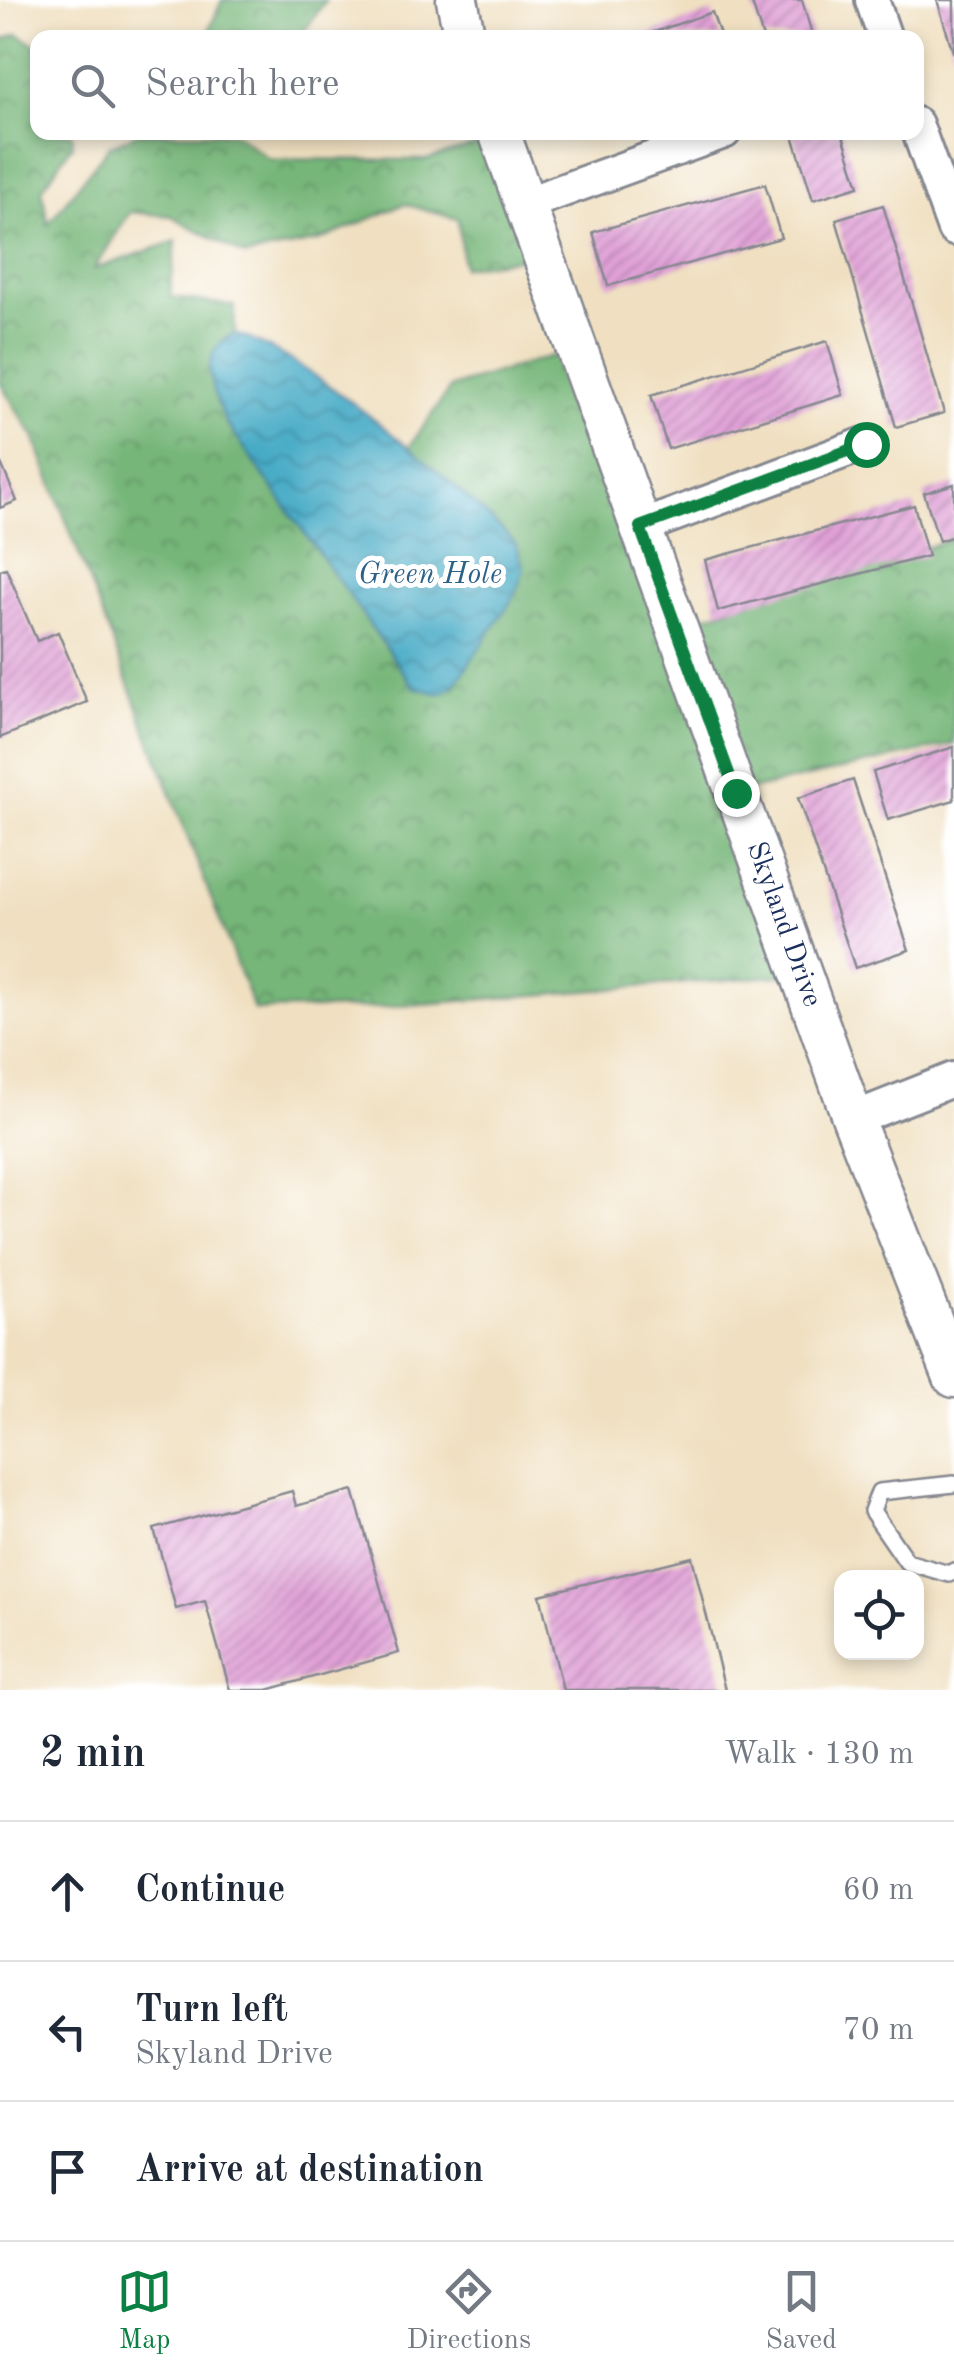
<!DOCTYPE html>
<html lang="en">
<head>
<meta charset="utf-8">
<style>
	:root { --surface:#fff; --page:#f6f6f7; --text:#1f2937; --muted:#747a83; --line:#e0e1e3; --accent:#0b8043 }
	body { margin:0; font-family:"Old Standard TT",serif; background:var(--page); color:var(--text) }
	.controls { position:absolute; right:30px; bottom:30px; display:grid; overflow:hidden; border-radius:20px; box-shadow:0 5px 15px #0003 }
	.controls button { width:90px; height:90px; display:grid; place-items:center; padding:0; border:0; border-bottom:2px solid var(--line); background:var(--surface); color:var(--text); font:50px sans-serif }
	.stop { position:absolute; width:30px; height:30px; margin:-22px; border:8px solid #0b8043; border-radius:50%; background:#fff }
	.stop.end { background:#0b8043; border-color:#fff; box-shadow:0 2px 10px #0008 }
	.list { margin:0; padding:0; list-style:none }
	h2 { display:flex; justify-content:space-between; align-items:center; height:130px; margin:0; padding:0 40px; font-size:42px }
	h2 small { font-size:32px; font-weight:400; color:var(--muted) }
	.list li { display:grid; grid-template-columns:65px 1fr auto; gap:30px; align-items:center; box-sizing:border-box; height:140px; padding:0 40px; border-top:2px solid var(--line) }
	.list b { display:block; font-size:38px; white-space:nowrap }
	.list p { margin:0; font-size:32px; white-space:nowrap; color:var(--muted) }
	.list em { font-size:32px; font-style:normal; color:var(--muted) }
	.icon { flex:none; width:55px; height:55px; fill:none; stroke:currentColor; stroke-width:2; stroke-linecap:round; stroke-linejoin:round }
	.map { position:relative; flex:none; width:954px; height:1690px; overflow:hidden }
	.search { position:absolute; background:var(--surface); box-shadow:0 5px 15px #0003; left:30px; right:30px; top:30px; height:110px; display:flex; align-items:center; gap:25px; box-sizing:border-box; padding:0 35px; border-radius:20px; color:var(--muted); font-size:38px }
	.sheet { height:550px; background:var(--surface) }
	nav { display:flex; justify-content:space-around; align-items:center; box-sizing:border-box; height:140px; border-top:2px solid var(--line); background:var(--surface); font-size:28px; color:var(--muted) }
	nav a { display:grid; justify-items:center; gap:5px }
	nav .on { color:var(--accent) }
	.map>svg:first-child { display:block }
	.forest { fill:url(#forest-crowns); stroke:#48726b; stroke-width:2.5 }
	.water { fill:url(#water-waves); stroke:#306d92; stroke-width:2.5 }
	.building { fill:url(#building-hatch) }
	.lines { fill:none; stroke-linecap:round; stroke-linejoin:round }
	.service-casing { stroke:#868890; stroke-width:20 }
	.minor-casing { stroke:#868890; stroke-width:38 }
	.tertiary-casing { stroke:#868890; stroke-width:45 }
	.service { stroke:#fff; stroke-width:15 }
	.minor { stroke:#fff; stroke-width:32 }
	.tertiary { stroke:#fff; stroke-width:40 }
	.route { stroke:#0b8043; stroke-width:12 }
	.labels { text-anchor:middle; dominant-baseline:central; stroke-width:10; stroke-linejoin:round; paint-order:stroke }
	.street-label { font-size:28px; fill:#1b2f5e; stroke:#fff }
	.water-label { font-size:30px; font-style:italic; fill:#2c6188; stroke:#fff }
</style>
</head>
<body>
<div class="map">
<svg width="954" height="1690" viewBox="0 0 954 1690">
	<defs>
		<pattern id="forest-crowns" width="20" height="18" patternUnits="userSpaceOnUse" patternTransform="scale(2.5)"><rect width="20" height="18" fill="#76b678"/><path d="M2 6a3 3 0 1 1 6 0M12 15a3 3 0 1 1 6 0" fill="none" stroke="#609466"/></pattern>
		<pattern id="water-waves" width="16" height="10" patternUnits="userSpaceOnUse" patternTransform="scale(2.5)"><rect width="16" height="10" fill="#46abc6"/><path d="M0 5q4-4 8 0t8 0" fill="none" stroke="#3a8ca4"/></pattern>
		<pattern id="building-hatch" width="6" height="6" patternUnits="userSpaceOnUse" patternTransform="scale(2.5)"><rect width="6" height="6" fill="#e1a1d7"/><path d="M-1 1l2-2M0 6l6-6M5 7l2-2" fill="none" stroke="#b684b2"/></pattern>
	</defs>
	<rect width="100%" height="100%" fill="#fff"/>
	<filter id="ink" filterUnits="userSpaceOnUse"><feTurbulence type="fractalNoise" baseFrequency=".01" numOctaves="2"/><feDisplacementMap in="SourceGraphic" scale="20" xChannelSelector="R" yChannelSelector="G"/><feConvolveMatrix kernelMatrix="1 2 1 2 8 2 1 2 1" color-interpolation-filters="sRGB"/></filter>
	<filter id="wash" filterUnits="userSpaceOnUse"><feTurbulence type="fractalNoise" baseFrequency=".0048" numOctaves="4" result="noise"/><feDisplacementMap in="SourceGraphic" scale="40" xChannelSelector="R" yChannelSelector="G"/><feGaussianBlur stdDeviation="2.25" result="paint"/><feColorMatrix in="noise" values="0 0 0 0 0 0 0 0 0 0 0 0 0 0 0 0 0 1.4 0 .05"/><feComposite in="paint" operator="in"/></filter>
	<g filter="url(#wash)">
		<rect width="100%" height="100%" fill="#f0e0c1"/>
		<g class="forest">
			<polygon points="222,0 326,0 300,37 206,37"/>
			<polygon points="18,34 37,46 38,132 72,133 72,145 42,189 48,224 109,146 138,133 235,133 269,159 425,160 501,138 543,255 463,267 458,219 404,204 319,241 245,256 171,216 130,212 94,269 176,241 170,297 234,306 235,334 222,340 226,422 414,687 491,519 407,450 451,387 577,348 676,625 954,539 954,744 736,793 801,974 371,1008 254,1010 34,437 0,383 0,41"/>
		</g>
		<path class="water" d="M 235,334 C 303,351 462,489 515,543 L 524,568 L 515,595 L 454,686 L 440,694 L 414,687 L 226,422 C 212,391 194,352 235,334 Z"/>
		<g id="blocks">
			<g class="building">
				<polygon points="751,0 802,0 813,38 763,38"/>
				<polygon points="937,0 954,0 954,52 953,52"/>
				<polygon points="712,12 721,38 640,38 640,37"/>
				<polygon points="792,132 842,132 859,186 813,200"/>
				<polygon points="765,184 781,238 608,286 593,232"/>
				<polygon points="883,205 944,413 896,427 836,219"/>
				<polygon points="827,341 843,395 668,449 651,395"/>
				<polygon points="0,461 17,501 0,508"/>
				<polygon points="954,484 954,536 939,541 924,493"/>
				<polygon points="914,505 928,556 718,611 705,560"/>
				<polygon points="6,568 37,641 58,632 87,702 0,738 0,570"/>
				<polygon points="954,747 954,800 888,820 873,772"/>
				<polygon points="853,780 909,950 855,968 798,798"/>
				<polygon points="353,1490 399,1653 267,1690 230,1690 205,1601 176,1609 154,1529 292,1491 296,1506"/>
				<polygon points="692,1557 725,1690 563,1690 540,1595"/>
			</g>
		</g>
	</g>
	<g filter="url(#ink)">
		<use href="#blocks" fill-opacity="0" stroke="#868890" stroke-width="2.5"/>
		<g class="lines">
			<g class="service-casing">
				<polyline id="service" points="954,1484 879,1492 872,1511 907,1562 949,1574 954,1571"/>
			</g>
			<g class="minor-casing">
				<g id="minor">
					<polyline points="872,0 885,38"/>
					<polyline points="916,124 954,229"/>
					<polyline points="525,204 724,132"/>
					<polyline points="641,527 867,443"/>
					<polyline points="853,1119 954,1079"/>
				</g>
			</g>
			<g class="tertiary-casing">
				<g id="tertiary">
					<polyline points="457,0 465,38"/>
					<path id="s1" d="M 499,132 L 853,1119 L 954,1377"/>
				</g>
			</g>
			<use href="#service" class="service"/>
			<use href="#minor" class="minor"/>
			<use href="#tertiary" class="tertiary"/>
		</g>
	</g>
	<g class="lines" filter="url(#ink)">
		<polyline class="route" points="736,793 640,527 866,444"/>
	</g>
	<g class="labels">
		<g class="street-label">
			<text stroke="none"><textPath href="#s1" startOffset="842">Skyland Drive</textPath></text>
		</g>
		<g class="water-label">
			<text x="430" y="575">Green Hole</text>
		</g>
	</g>
</svg>
<div class="controls">
<button><svg class="icon" aria-label="locate" viewBox="0 0 24 24"><circle cx="12" cy="12" r="6"/><path d="M12 2v4M12 18v4M2 12h4M18 12h4"/></svg></button>
</div>
<div class="stop" style="left:866px;top:444px"></div>
<div class="stop end" style="left:736px;top:793px"></div>
<div class="search"><svg class="icon" aria-label="search" viewBox="0 0 24 24"><circle cx="10" cy="10" r="6"/><path d="M15 15l6 6"/></svg>Search here</div>
</div>
<section class="sheet">
<h2>2 min<small>Walk · 130 m</small></h2>
<ul class="list">
<li><svg class="icon" aria-label="ahead" viewBox="0 0 24 24"><path d="M12 20V5M6 11l6-6 6 6"/></svg><div><b>Continue</b></div><em>60 m</em></li>
<li><svg class="icon" aria-label="left" viewBox="0 0 24 24"><path d="M17 20v-9H6M10 6l-5 5 5 5"/></svg><div><b>Turn left</b><p>Skyland Drive</p></div><em>70 m</em></li>
<li><svg class="icon" aria-label="arrive" viewBox="0 0 24 24"><path d="M6 21V4h12l-3 4 3 4H6"/></svg><div><b>Arrive at destination</b></div></li>
</ul>
</section>
<nav>
<a class="on"><svg class="icon" aria-label="map" viewBox="0 0 24 24"><path d="M3 6l6-2 6 2 6-2v14l-6 2-6-2-6 2zM9 4v14M15 6v14"/></svg>Map</a>
<a><svg class="icon" aria-label="directions" viewBox="0 0 24 24"><path d="M12 3l9 9-9 9-9-9zM9 14v-3h6M13 9l2 2-2 2"/></svg>Directions</a>
<a><svg class="icon" aria-label="saved" viewBox="0 0 24 24"><path d="M7 4h10v16l-5-4-5 4z"/></svg>Saved</a>
</nav>
</body>
</html>
